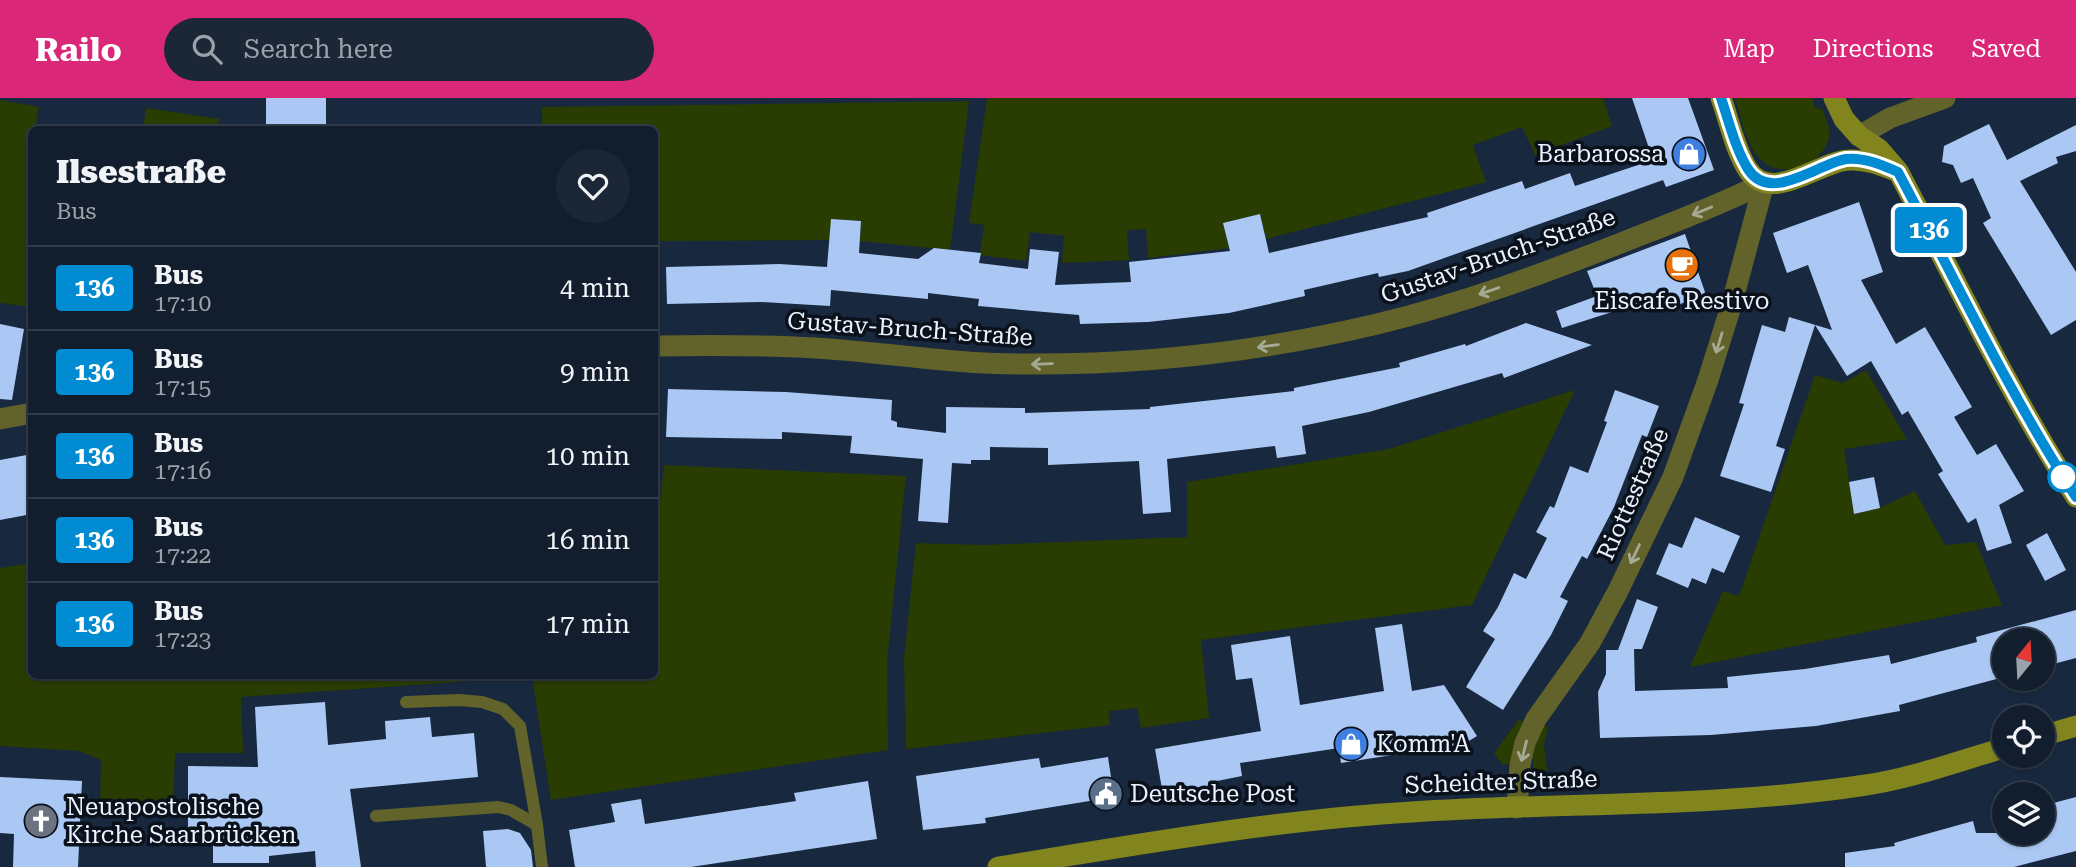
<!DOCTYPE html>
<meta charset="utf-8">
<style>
:root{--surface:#121e2e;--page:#1b2736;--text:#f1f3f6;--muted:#9ca2aa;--line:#313c4a;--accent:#db2777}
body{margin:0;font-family:"Roboto Serif",serif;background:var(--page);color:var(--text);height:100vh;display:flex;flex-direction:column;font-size:26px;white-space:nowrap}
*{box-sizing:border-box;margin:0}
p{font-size:23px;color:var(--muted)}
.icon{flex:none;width:38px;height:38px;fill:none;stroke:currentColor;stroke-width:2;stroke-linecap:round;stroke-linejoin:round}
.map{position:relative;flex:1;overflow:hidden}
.details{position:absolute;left:28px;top:28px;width:630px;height:553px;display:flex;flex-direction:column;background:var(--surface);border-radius:10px;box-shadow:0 2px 5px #0004,0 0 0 2px var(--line)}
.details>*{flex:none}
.badge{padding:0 14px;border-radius:5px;font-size:24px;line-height:46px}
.needle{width:46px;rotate:18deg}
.fabs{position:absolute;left:1992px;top:530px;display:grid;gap:14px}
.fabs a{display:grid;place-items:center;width:63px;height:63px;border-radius:50%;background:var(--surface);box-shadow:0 2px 5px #0004,0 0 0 2px var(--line);font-size:35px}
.map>.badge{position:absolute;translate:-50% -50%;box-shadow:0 0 0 4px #fff}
.round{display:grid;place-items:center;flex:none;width:74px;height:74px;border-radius:37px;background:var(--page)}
.headline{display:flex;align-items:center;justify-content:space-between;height:119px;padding:0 28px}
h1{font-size:33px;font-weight:800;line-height:52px}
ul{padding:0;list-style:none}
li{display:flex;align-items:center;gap:21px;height:84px;padding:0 28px;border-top:2px solid var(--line)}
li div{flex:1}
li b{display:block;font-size:26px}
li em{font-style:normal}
li .badge{min-width:77px;font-weight:700;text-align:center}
header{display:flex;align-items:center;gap:42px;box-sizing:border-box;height:98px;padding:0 35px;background:var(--accent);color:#fff}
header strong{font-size:33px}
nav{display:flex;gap:38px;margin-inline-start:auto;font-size:24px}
.search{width:490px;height:63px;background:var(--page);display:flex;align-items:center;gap:18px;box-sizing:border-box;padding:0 24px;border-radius:38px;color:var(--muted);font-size:26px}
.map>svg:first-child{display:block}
.green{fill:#293c01}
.building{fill:#aac8f3}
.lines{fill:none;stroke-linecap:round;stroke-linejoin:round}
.lane{stroke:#62632a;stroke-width:12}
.street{stroke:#62632a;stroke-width:21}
.secondary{stroke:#82841e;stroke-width:21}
.oneway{stroke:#a6aa94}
.line-casing{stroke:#fff;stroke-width:16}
.line{stroke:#008bd2;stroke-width:10}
.stop-dot{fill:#fff;stroke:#008bd2;stroke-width:3.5}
.labels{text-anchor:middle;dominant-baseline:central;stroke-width:7;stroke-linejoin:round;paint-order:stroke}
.poi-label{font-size:24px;fill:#e9f2fe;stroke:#0a111b;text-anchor:start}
.street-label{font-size:24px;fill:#e9f2fe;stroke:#0a111b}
</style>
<header>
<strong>Railo</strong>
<div class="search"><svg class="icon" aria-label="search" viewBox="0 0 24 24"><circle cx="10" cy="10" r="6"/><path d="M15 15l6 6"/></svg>Search here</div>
<nav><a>Map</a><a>Directions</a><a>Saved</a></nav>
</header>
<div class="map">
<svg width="2076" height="769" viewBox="0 0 2076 769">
<rect width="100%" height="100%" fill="#18283e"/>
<!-- green -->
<g class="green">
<polygon points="987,0 1603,0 1612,28 1535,57 1522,29 1473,47 1486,84 1266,141 1260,116 1224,125 1229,150 1148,160 1146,131 1127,132 1129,162 1062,165 1064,138 1030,134 1026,163 980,157 984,127 969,125"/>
<path d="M 1735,0 L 1812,0 L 1815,9 L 1823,12 C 1825,19 1831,30 1829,38 C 1824,68 1781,83 1760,61 C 1746,47 1741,18 1735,0 Z"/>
<polygon points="0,2 39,9 35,31 32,32 31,209 0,205"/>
<polygon points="969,3 950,152 860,143 861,123 832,121 830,142 655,143 654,32 542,31 542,9"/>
<polygon points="146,10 220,21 215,31 143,31"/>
<polygon points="1866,272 1907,341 1844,351 1854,416 1880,410 1915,393 1945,447 1976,444 2002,507 1690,569 1723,493 1739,498 1815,277 1843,285"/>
<polygon points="1575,292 1472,507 1201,542 1209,620 1141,630 1137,610 1109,613 1110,627 906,651 904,560 916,445 985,447 1187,439 1187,384 1389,351"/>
<polygon points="664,367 906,378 887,563 888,652 551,702 532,579 241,599 243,655 175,655 173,708 100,707 101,662 79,653 0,648 0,470 31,465 32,578 654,578 654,411 659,411"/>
<polygon points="1519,621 1524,625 1510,665 1503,667 1494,655"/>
<polygon points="1541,626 1548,629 1544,646 1547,673 1533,674 1534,644"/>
</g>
<!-- building -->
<g class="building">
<rect x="266" y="0" width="60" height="30"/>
<polygon points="1632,0 1688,0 1714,72 1666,89 1663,82 1408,173 1379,179 1378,175 1304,192 1305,198 1229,215 1148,224 1080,226 1079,217 978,208 979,201 928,195 928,201 831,192 830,208 760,204 667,206 666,169 779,166 827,169 831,121 861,123 859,155 918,161 934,150 981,155 979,165 1028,171 1030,151 1059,154 1055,187 1131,184 1129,164 1230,153 1223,125 1260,116 1269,155 1428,119 1427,115 1522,83 1525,91 1570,75 1575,88 1653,62"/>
<polygon points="1989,26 2007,62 2076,27 2076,53 2056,59 2058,65 2020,83 2076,174 2076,222 2051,237 1983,125 1991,120 1973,80 1961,85 1953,67 1942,64 1944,48"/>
<polygon points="1859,104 1883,174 1861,182 1896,246 1925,229 1972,309 1954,319 1977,357 1996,346 2024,393 1999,407 2012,445 1987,453 1976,420 1968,425 1938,376 1943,373 1908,313 1902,317 1871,263 1847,278 1815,227 1776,348 1785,351 1771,394 1720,378 1744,306 1739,305 1762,227 1785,234 1789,219 1832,232 1808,167 1787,175 1773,135"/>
<polygon points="1685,136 1706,197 1660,213 1665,197 1562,230 1556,213 1597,198 1587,173"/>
<polygon points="1526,225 1592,247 1504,280 1502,275 1369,314 1302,328 1306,356 1277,360 1275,348 1167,361 1171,414 1143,416 1139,363 1048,367 1048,350 990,349 990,362 971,362 971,366 952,365 948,425 918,423 923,361 850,355 852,338 782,334 782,341 666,339 668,291 786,294 892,302 891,322 897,324 897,329 946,335 946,309 1025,310 1025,315 1150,311 1150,309 1294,293 1294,290 1400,269 1399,265 1465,246 1466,248"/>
<polygon points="0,226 24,231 12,302 0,301"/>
<polygon points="1615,292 1659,308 1647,339 1642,337 1614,409 1587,461 1582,458 1560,499 1568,503 1551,537 1503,612 1466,589 1495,541 1483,533 1498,509 1514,475 1526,481 1547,440 1536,434 1550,408 1554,410 1570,368 1588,375 1607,324 1604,323"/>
<polygon points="32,356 32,416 0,422 0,362"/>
<polygon points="1874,379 1880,410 1854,416 1849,384"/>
<polygon points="1695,419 1740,438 1724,475 1712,470 1706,486 1692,480 1688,490 1656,476 1669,445 1682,450"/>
<polygon points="2047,435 2066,472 2045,483 2026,447"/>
<polygon points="1637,501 1658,509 1642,551 1634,551 1635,593 1728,590 1727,579 1805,571 1889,557 1891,566 1977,544 1976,539 2076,512 2076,560 2042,569 2042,542 2004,542 2004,579 1899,607 1900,613 1816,628 1711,637 1600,640 1598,594 1606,576 1606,552 1618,552"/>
<polygon points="1402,526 1412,593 1444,587 1477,638 1464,646 1341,665 1339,650 1240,665 1242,678 1217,683 1217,686 1186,692 1186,687 1162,691 1155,651 1261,633 1252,580 1236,582 1231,547 1290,538 1300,607 1384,593 1375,530"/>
<polygon points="325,604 328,647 386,641 385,623 430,619 432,639 474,635 478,679 350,691 361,769 316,769 315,753 269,758 269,765 213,765 213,731 188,731 188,668 258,669 255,609"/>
<polygon points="1108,659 1114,699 985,720 986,725 923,732 916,678 1039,660 1041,670"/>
<polygon points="0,679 82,683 78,769 13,769 14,736 0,735"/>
<polygon points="868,683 877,741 691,769 575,769 569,732 615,724 611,706 641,701 645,726 796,703 794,695"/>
<polygon points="2076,699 2076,753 2014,769 1845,769 1845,755 1895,748 1894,745 1973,723 1976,735 2042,735 2042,708"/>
<polygon points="508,731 520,735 531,752 533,769 486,769 483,733"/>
</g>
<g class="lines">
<!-- lane -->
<g class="lane">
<polyline points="406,604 459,602 482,604 503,611 520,628 537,727 542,769"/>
<polyline points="376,718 498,709 511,712 537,727"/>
</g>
<!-- street -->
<g class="street">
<polyline points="1859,38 1890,20 1945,0"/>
<path d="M 654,248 C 708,247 761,247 815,250 C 883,254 951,266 1020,266 C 1140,267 1260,254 1377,226 C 1461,206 1542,176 1621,145 C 1669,126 1718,108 1764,85"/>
<polyline points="0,321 32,315"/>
<polyline points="1517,710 1520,667 1525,645 1536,621 1590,545 1618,493 1673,379 1708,282 1732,205 1764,85"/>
</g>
<!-- secondary -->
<g class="secondary">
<path d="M 1721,0 C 1729,22 1735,52 1748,72 C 1772,107 1819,63 1849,62 C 1866,61 1881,67 1896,73"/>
<path d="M 1834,0 L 1844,21 L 1859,38 L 1879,51 L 1898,73 C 1956,183 2009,295 2076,399"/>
<polyline points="2042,638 2076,628"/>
<path d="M 998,769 C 1136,747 1273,722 1412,714 C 1563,704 1716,710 1866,687 C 1913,680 1958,663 2004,650"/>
</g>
</g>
<!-- one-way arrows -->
<defs><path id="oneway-shaft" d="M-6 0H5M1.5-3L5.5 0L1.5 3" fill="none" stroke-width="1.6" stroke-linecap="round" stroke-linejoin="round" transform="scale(1.75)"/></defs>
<g class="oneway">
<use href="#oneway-shaft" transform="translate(1702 113) rotate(158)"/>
<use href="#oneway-shaft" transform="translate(1489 193) rotate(161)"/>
<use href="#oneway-shaft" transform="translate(1719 245) rotate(107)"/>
<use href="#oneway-shaft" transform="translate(1268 248) rotate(172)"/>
<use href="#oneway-shaft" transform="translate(1042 266) rotate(178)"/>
<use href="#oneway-shaft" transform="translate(1635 456) rotate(115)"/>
<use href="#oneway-shaft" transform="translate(1524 653) rotate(104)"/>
</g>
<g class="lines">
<!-- line casing -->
<g class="line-casing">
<path id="line" d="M 1721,0 C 1729,23 1735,50 1748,71 C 1770,106 1817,66 1846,61 C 1864,59 1882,67 1898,74 C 1956,183 2009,295 2076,399"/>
</g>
<!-- line -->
<use href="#line" class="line"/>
</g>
<!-- icons -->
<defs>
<g id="shop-disc" transform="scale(1.75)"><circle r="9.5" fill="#3f7fe0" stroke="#0a111b"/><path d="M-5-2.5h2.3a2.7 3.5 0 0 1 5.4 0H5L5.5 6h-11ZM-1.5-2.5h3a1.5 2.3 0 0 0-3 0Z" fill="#fff"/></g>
<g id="cafe-disc" transform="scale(1.75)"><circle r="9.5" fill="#e8710a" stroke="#0a111b"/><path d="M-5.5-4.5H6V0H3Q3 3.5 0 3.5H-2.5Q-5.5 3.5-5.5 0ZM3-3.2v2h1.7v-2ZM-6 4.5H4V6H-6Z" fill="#fff"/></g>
<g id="civic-disc" transform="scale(1.75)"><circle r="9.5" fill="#5c6f8a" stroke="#0a111b"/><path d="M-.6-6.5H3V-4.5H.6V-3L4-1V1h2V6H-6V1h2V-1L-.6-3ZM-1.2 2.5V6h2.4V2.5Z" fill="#fff"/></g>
<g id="church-disc" transform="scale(1.75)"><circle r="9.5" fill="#6b7280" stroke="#0a111b"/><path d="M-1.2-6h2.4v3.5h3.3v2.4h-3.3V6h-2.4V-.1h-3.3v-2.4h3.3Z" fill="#fff"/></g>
</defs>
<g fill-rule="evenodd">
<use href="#shop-disc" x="1689" y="56"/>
<use href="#cafe-disc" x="1682" y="167"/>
<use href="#shop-disc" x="1351" y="646"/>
<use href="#civic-disc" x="1106" y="696"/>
<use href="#church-disc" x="41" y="723"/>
</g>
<!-- markers -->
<circle class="stop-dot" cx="2063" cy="379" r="14"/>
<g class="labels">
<!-- poi labels -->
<g class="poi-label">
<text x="1664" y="56" text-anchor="end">Barbarossa</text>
<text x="1682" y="203" text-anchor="middle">Eiscafe Restivo</text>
<text x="1376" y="646">Komm'A</text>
<text x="1130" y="696">Deutsche Post</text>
<text x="66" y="709">Neuapostolische<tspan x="66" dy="28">Kirche Saarbrücken</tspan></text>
</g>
<!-- street labels -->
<g class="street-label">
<text transform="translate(1498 158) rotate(-19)">Gustav-Bruch-Straße</text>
<text transform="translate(910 231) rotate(4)">Gustav-Bruch-Straße</text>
<text transform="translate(1633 396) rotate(-66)">Riottestraße</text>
<text transform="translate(1501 684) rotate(-2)">Scheidter Straße</text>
</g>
</g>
</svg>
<div class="fabs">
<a><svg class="needle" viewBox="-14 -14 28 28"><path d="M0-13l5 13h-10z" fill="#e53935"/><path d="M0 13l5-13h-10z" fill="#9ca2aa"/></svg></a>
<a><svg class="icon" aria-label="locate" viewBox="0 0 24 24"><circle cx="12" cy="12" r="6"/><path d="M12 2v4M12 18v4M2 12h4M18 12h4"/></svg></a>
<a><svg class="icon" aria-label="layers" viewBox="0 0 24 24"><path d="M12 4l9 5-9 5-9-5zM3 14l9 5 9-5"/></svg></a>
</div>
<b class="badge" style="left:1929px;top:132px;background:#008bd2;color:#fff">136</b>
<section class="details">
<div class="headline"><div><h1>Ilsestraße</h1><p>Bus</p></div><a class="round"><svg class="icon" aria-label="heart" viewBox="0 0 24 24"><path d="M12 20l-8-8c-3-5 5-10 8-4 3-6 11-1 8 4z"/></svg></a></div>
<ul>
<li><span class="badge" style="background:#008bd2;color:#fff">136</span><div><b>Bus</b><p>17:10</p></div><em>4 min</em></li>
<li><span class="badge" style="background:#008bd2;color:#fff">136</span><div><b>Bus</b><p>17:15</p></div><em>9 min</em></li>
<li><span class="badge" style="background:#008bd2;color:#fff">136</span><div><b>Bus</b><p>17:16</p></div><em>10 min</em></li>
<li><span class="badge" style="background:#008bd2;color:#fff">136</span><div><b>Bus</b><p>17:22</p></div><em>16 min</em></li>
<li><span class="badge" style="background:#008bd2;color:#fff">136</span><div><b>Bus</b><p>17:23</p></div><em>17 min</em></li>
</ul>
</section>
</div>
